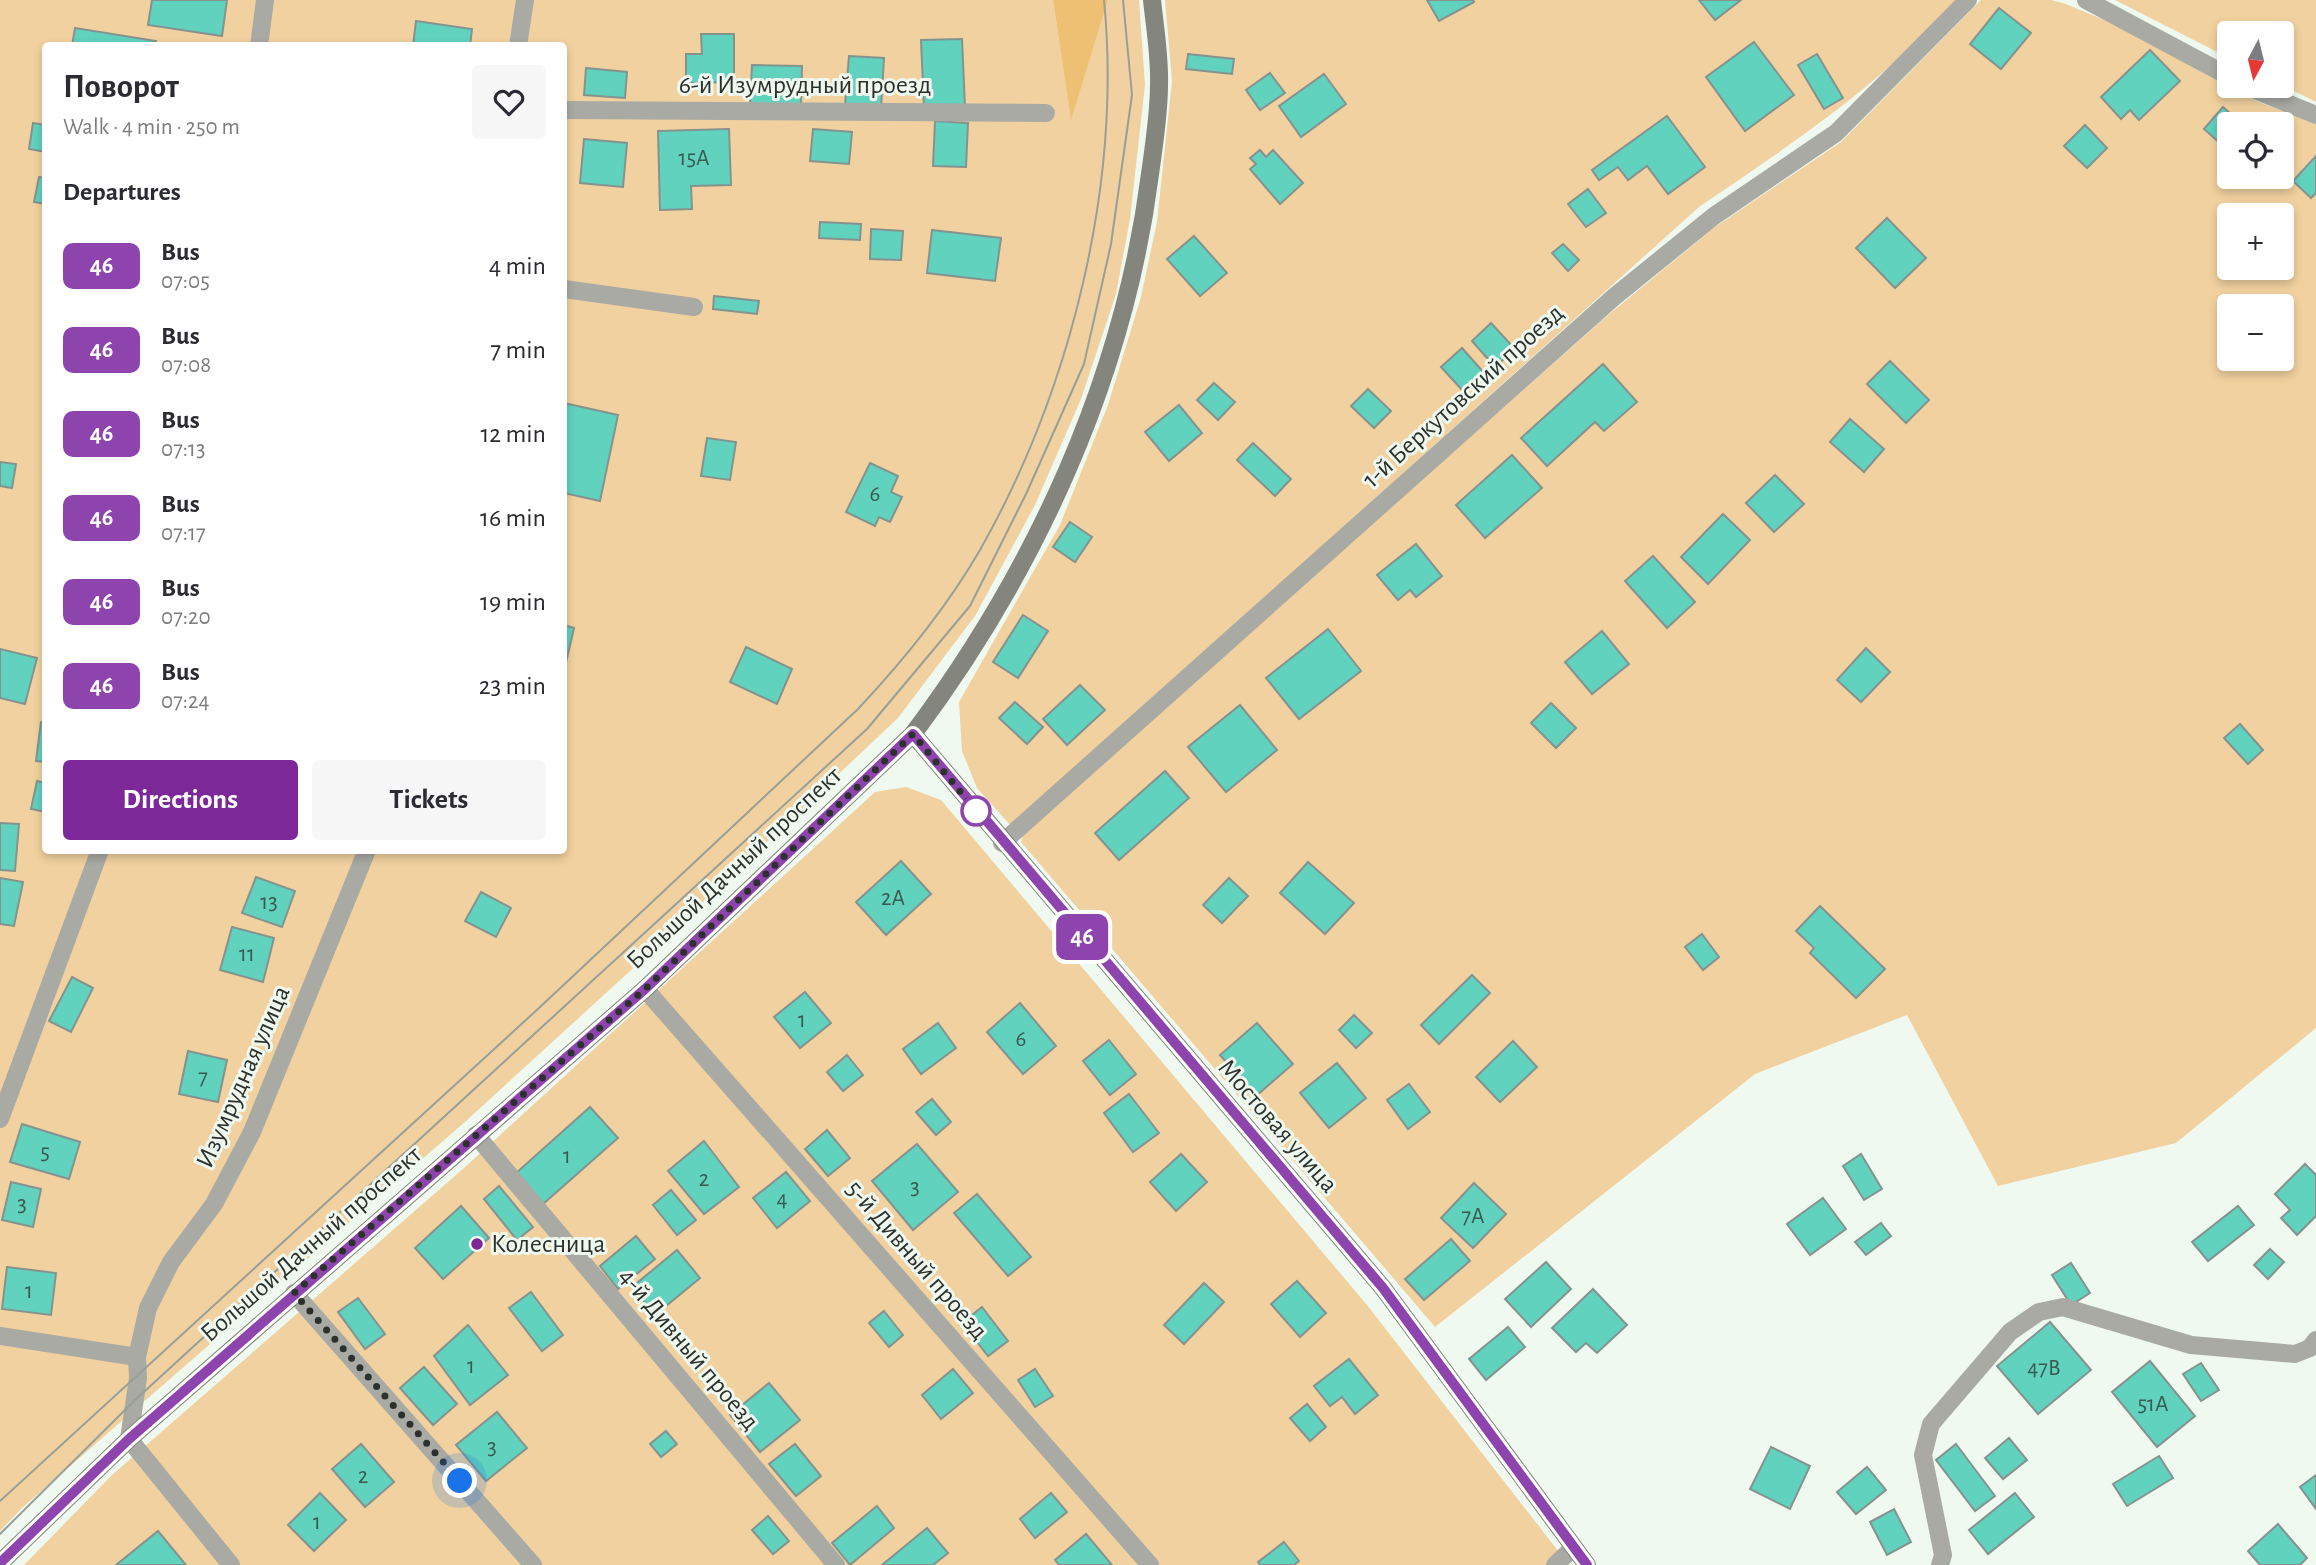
<!DOCTYPE html>
<meta charset="utf-8">
<style>
:root{--surface:#fff;--page:#f7f7f7;--text:#2b2b33;--muted:#7c7c81;--accent:#7c2898}
body{margin:0;font-family:"Alegreya Sans",sans-serif;background:var(--page);color:var(--text);height:100vh;display:flex;flex-direction:column;font-size:26px;white-space:nowrap}
*{box-sizing:border-box;margin:0}
p{font-size:23px;color:var(--muted)}
.icon{flex:none;width:38px;height:38px;fill:none;stroke:currentColor;stroke-width:2;stroke-linecap:round;stroke-linejoin:round}
.map{position:relative;flex:1;overflow:hidden}
.drawer{position:absolute;left:42px;top:42px;width:525px;height:812px;display:flex;flex-direction:column;background:var(--surface);border-radius:7px;box-shadow:0 4px 10px #0003}
.drawer>*{flex:none}
.badge{padding:0 14px;border-radius:10px;font-size:24px;line-height:46px}
.needle{width:46px;rotate:187deg}
.tools{position:absolute;left:2217px;top:21px;display:grid;gap:14px}
.tools a{display:grid;place-items:center;width:77px;height:77px;border-radius:7px;background:var(--surface);box-shadow:0 4px 10px #0003;font-size:35px}
.you{position:absolute;width:35px;height:35px;margin:-18px;border:5px solid #fff;border-radius:50%;background:#1a73e8;box-shadow:0 0 0 10px #1a73e833}
.map>.badge{position:absolute;translate:-50% -50%;box-shadow:0 0 0 4px #fff}
h2{padding:0 21px;font-size:26px;line-height:63px}
.round{display:grid;place-items:center;flex:none;width:74px;height:74px;border-radius:7px;background:var(--page)}
.overview{display:flex;align-items:center;justify-content:space-between;height:119px;padding:0 21px}
h1{font-size:33px;font-weight:700;line-height:52px}
.cta{display:flex;gap:14px;margin-top:auto;padding:14px 21px}
.cta a{flex:1;height:80px;border-radius:7px;background:var(--accent);color:#fff;font-size:28px;font-weight:700;line-height:80px;text-align:center}
.cta a+a{background:var(--page);color:var(--text)}
ul{padding:0;list-style:none}
li{display:flex;align-items:center;gap:21px;height:84px;padding:0 21px}
li div{flex:1}
li b{display:block;font-size:26px}
li em{font-style:normal}
li .badge{min-width:77px;font-weight:700;text-align:center}
.map>svg:first-child{display:block}
.green{fill:#f1d19f;fill-rule:evenodd}
.forest{fill:#eec074}
.building{fill:#60d2be;stroke:#85938f;stroke-width:2}
.lines{fill:none;stroke-linecap:round;stroke-linejoin:round}
.lane{stroke:#a9aaa4;stroke-width:18}
.street{stroke:#a9aaa4;stroke-width:18}
.secondary{stroke:#84857d;stroke-width:18}
.tram{stroke:#989f98;stroke-width:2}
.line-casing{stroke:#fff;stroke-width:16}
.line{stroke:#8e44ad;stroke-width:10}
.walk{stroke:#2d312d;stroke-width:7;stroke-dasharray:0 12.6}
.stop-dot{fill:#fff;stroke:#8e44ad;stroke-width:3.5}
.poi-dot{fill:#7c2898;stroke:#eff9f0;stroke-width:2.5}
.labels{text-anchor:middle;dominant-baseline:central;stroke-width:6;stroke-linejoin:round;paint-order:stroke}
.number-label{font-size:23px;fill:#3a5951}
.street-label{font-size:26px;fill:#2d312d;stroke:#eff9f0}
.poi-label{font-size:26px;fill:#2d312d;stroke:#eff9f0;text-anchor:start}
</style>
<div class="map">
<svg width="2316" height="1565" viewBox="0 0 2316 1565">
<rect width="100%" height="100%" fill="#eff9f0"/>
<!-- green -->
<g class="green">
<path d="M 0,0 L 1053,0 L 1071,118 L 1108,0 L 1139,0 L 1145,85 L 1130,219 L 1116,294 L 1081,399 L 1035,505 L 975,616 L 898,718 L 630,971 L 466,1121 L 22,1508 L 0,1531 ZM 46,46 L 564,46 L 564,850 L 46,850 Z"/>
<path d="M 1165,0 L 1956,0 C 1883,84 1790,145 1699,207 L 1011,826 L 977,788 L 962,751 L 959,702 L 1060,525 L 1108,405 L 1141,297 L 1157,222 L 1172,81 Z"/>
<path d="M 1981,0 L 2051,0 L 2063,3 L 2112,23 L 2256,101 L 2316,124 L 2316,1028 L 2176,1143 L 1998,1186 L 1907,1015 L 1755,1074 L 1435,1327 L 1021,842 L 1024,831 L 1607,316 L 1715,227 L 1841,142 ZM 2230,124 L 2282,124 L 2282,177 L 2230,177 ZM 2230,215 L 2282,215 L 2282,268 L 2230,268 ZM 2230,306 L 2282,306 L 2282,359 L 2230,359 Z"/>
<polygon points="2115,0 2316,0 2316,102 2282,85 2282,33 2230,33 2229,58"/>
<polygon points="906,787 941,800 1367,1305 1569,1565 24,1565 112,1475 464,1168 875,792"/>
</g>
<!-- forest -->
<polygon class="forest" points="1053,0 1108,0 1071,120"/>
<!-- building -->
<g class="building">
<polygon points="152,0 227,0 222,36 148,25"/>
<polygon points="1427,0 1473,0 1474,2 1439,21"/>
<polygon points="1699,0 1741,0 1715,20"/>
<polygon points="1999,8 2031,33 2001,69 1970,44"/>
<polygon points="416,21 472,29 470,46 413,46"/>
<polygon points="75,28 156,41 155,46 72,46"/>
<polygon points="701,34 734,34 734,82 686,83 686,54 702,54"/>
<polygon points="962,39 965,107 924,109 921,40"/>
<polygon points="1754,42 1794,95 1745,131 1706,77"/>
<polygon points="2150,50 2180,81 2139,120 2130,110 2121,119 2101,97"/>
<polygon points="1188,54 1234,59 1232,74 1186,69"/>
<polygon points="1817,54 1843,98 1824,109 1798,65"/>
<polygon points="849,56 884,58 881,108 845,105"/>
<polygon points="752,65 802,66 801,108 750,106"/>
<polygon points="586,68 627,72 625,98 584,95"/>
<polygon points="1270,73 1285,93 1260,110 1246,90"/>
<polygon points="1324,74 1346,104 1301,137 1279,106"/>
<polygon points="2223,107 2242,124 2230,124 2230,152 2204,129"/>
<polygon points="1667,116 1705,167 1668,194 1647,166 1628,180 1618,167 1599,180 1592,170"/>
<polygon points="935,121 968,123 966,167 933,166"/>
<polygon points="33,123 46,125 46,152 29,149"/>
<polygon points="2085,125 2107,148 2087,168 2064,146"/>
<polygon points="729,129 731,185 691,186 692,209 660,210 658,131"/>
<polygon points="813,129 852,132 849,164 810,161"/>
<polygon points="584,139 627,143 623,187 580,183"/>
<polygon points="1260,150 1266,157 1273,150 1303,183 1280,204 1250,169 1256,164 1250,158"/>
<polygon points="2316,156 2316,193 2311,198 2293,181"/>
<polygon points="39,177 46,178 46,204 34,202"/>
<polygon points="1588,189 1606,213 1586,227 1568,204"/>
<polygon points="1887,218 1926,258 1895,288 1856,248"/>
<polygon points="820,222 861,224 860,240 819,238"/>
<polygon points="871,229 903,231 901,260 870,259"/>
<polygon points="932,230 1001,238 995,281 927,273"/>
<polygon points="1194,236 1227,273 1200,296 1167,259"/>
<polygon points="1563,244 1579,260 1568,271 1552,253"/>
<polygon points="714,296 759,301 757,314 713,309"/>
<polygon points="1491,323 1515,349 1495,367 1472,341"/>
<polygon points="1462,348 1485,374 1464,392 1441,367"/>
<polygon points="1890,361 1929,400 1906,423 1867,384"/>
<polygon points="1603,364 1637,402 1604,431 1595,422 1547,466 1521,438"/>
<polygon points="1214,383 1235,402 1218,420 1197,400"/>
<polygon points="1368,389 1391,411 1374,428 1351,406"/>
<polygon points="564,403 618,415 600,501 564,493"/>
<polygon points="1179,405 1202,433 1169,461 1145,432"/>
<polygon points="1850,419 1884,449 1864,472 1830,442"/>
<polygon points="707,438 736,442 730,480 701,476"/>
<polygon points="1253,443 1291,479 1275,496 1237,460"/>
<polygon points="1512,455 1542,488 1485,538 1456,505"/>
<polygon points="0,462 16,464 12,488 0,486"/>
<polygon points="870,463 898,476 891,492 902,497 890,522 879,517 875,526 846,512"/>
<polygon points="1775,475 1804,504 1774,532 1746,503"/>
<polygon points="1723,514 1750,540 1708,584 1681,557"/>
<polygon points="1070,522 1092,537 1075,562 1053,547"/>
<polygon points="1416,544 1442,576 1416,597 1410,590 1398,600 1377,575"/>
<polygon points="1653,556 1695,602 1667,628 1625,581"/>
<polygon points="1023,615 1048,631 1018,678 993,662"/>
<polygon points="564,625 574,628 564,671"/>
<polygon points="1328,629 1361,671 1299,719 1266,678"/>
<polygon points="1602,631 1629,664 1592,694 1565,662"/>
<polygon points="746,647 792,669 777,704 730,682"/>
<polygon points="1866,648 1890,672 1861,702 1837,680"/>
<polygon points="0,649 37,658 25,704 0,698"/>
<polygon points="1080,685 1105,710 1067,745 1043,719"/>
<polygon points="1015,702 1043,727 1027,744 999,718"/>
<polygon points="1551,703 1576,728 1556,748 1531,723"/>
<polygon points="1240,705 1277,750 1226,792 1188,747"/>
<polygon points="41,722 46,722 46,762 36,761"/>
<polygon points="2240,724 2263,750 2248,764 2224,738"/>
<polygon points="1165,771 1189,798 1119,860 1095,833"/>
<polygon points="37,781 46,783 46,812 31,809"/>
<polygon points="0,823 19,824 15,871 0,870"/>
<polygon points="901,861 931,894 886,935 856,902"/>
<polygon points="1308,862 1354,903 1325,934 1280,893"/>
<polygon points="256,877 295,891 282,927 242,913"/>
<polygon points="0,878 23,882 14,926 0,924"/>
<polygon points="1229,878 1248,896 1222,923 1203,905"/>
<polygon points="481,892 511,908 496,937 465,921"/>
<polygon points="1820,906 1885,969 1856,998 1810,953 1814,948 1796,931"/>
<polygon points="232,927 274,938 263,982 220,970"/>
<polygon points="1702,934 1719,957 1703,970 1685,947"/>
<polygon points="1472,975 1490,993 1439,1044 1421,1025"/>
<polygon points="72,977 93,988 71,1032 49,1021"/>
<polygon points="805,992 831,1023 800,1048 774,1017"/>
<polygon points="1020,1003 1056,1046 1023,1074 987,1032"/>
<polygon points="1354,1015 1372,1033 1356,1048 1339,1030"/>
<polygon points="938,1023 956,1048 921,1074 903,1049"/>
<polygon points="1257,1023 1293,1064 1256,1096 1220,1055"/>
<polygon points="1109,1040 1136,1074 1110,1095 1083,1061"/>
<polygon points="1513,1041 1537,1067 1500,1102 1476,1077"/>
<polygon points="188,1051 227,1060 218,1102 179,1094"/>
<polygon points="847,1055 863,1075 843,1091 827,1072"/>
<polygon points="1337,1063 1366,1098 1329,1128 1300,1093"/>
<polygon points="1409,1084 1430,1112 1408,1129 1387,1100"/>
<polygon points="1129,1094 1159,1133 1133,1152 1104,1113"/>
<polygon points="932,1099 951,1122 936,1135 916,1112"/>
<polygon points="590,1107 618,1138 543,1204 516,1173"/>
<polygon points="22,1124 80,1142 69,1179 10,1162"/>
<polygon points="827,1130 850,1158 828,1176 805,1149"/>
<polygon points="704,1141 739,1187 704,1214 668,1171"/>
<polygon points="917,1144 958,1192 913,1230 872,1181"/>
<polygon points="1181,1154 1207,1182 1176,1211 1150,1182"/>
<polygon points="1861,1154 1882,1189 1864,1200 1843,1166"/>
<polygon points="2305,1164 2316,1175 2316,1216 2297,1235 2281,1218 2290,1210 2275,1194"/>
<polygon points="786,1172 810,1201 777,1228 753,1198"/>
<polygon points="11,1182 41,1189 33,1227 2,1220"/>
<polygon points="1474,1183 1506,1214 1473,1248 1441,1218"/>
<polygon points="499,1186 533,1227 517,1240 484,1199"/>
<polygon points="671,1190 696,1220 677,1235 653,1205"/>
<polygon points="977,1194 1031,1257 1008,1276 954,1213"/>
<polygon points="1823,1198 1846,1229 1810,1255 1787,1224"/>
<polygon points="461,1206 489,1238 443,1279 415,1248"/>
<polygon points="2238,1206 2254,1225 2208,1261 2192,1242"/>
<polygon points="1881,1223 1891,1236 1866,1255 1855,1242"/>
<polygon points="636,1236 655,1259 618,1289 600,1266"/>
<polygon points="1451,1239 1470,1261 1424,1300 1405,1279"/>
<polygon points="2270,1249 2284,1262 2268,1279 2254,1265"/>
<polygon points="677,1250 700,1278 655,1315 632,1287"/>
<polygon points="1546,1262 1571,1289 1531,1327 1505,1299"/>
<polygon points="2071,1263 2090,1293 2071,1305 2052,1275"/>
<polygon points="7,1267 56,1273 51,1315 2,1309"/>
<polygon points="1297,1281 1326,1313 1300,1337 1271,1304"/>
<polygon points="1204,1283 1224,1302 1184,1344 1164,1325"/>
<polygon points="1593,1289 1627,1325 1597,1353 1586,1343 1576,1352 1552,1328"/>
<polygon points="531,1292 563,1335 542,1351 509,1308"/>
<polygon points="358,1298 385,1334 365,1349 338,1312"/>
<polygon points="982,1307 1008,1341 988,1356 962,1323"/>
<polygon points="884,1311 903,1335 889,1347 869,1323"/>
<polygon points="2050,1322 2091,1370 2038,1414 1997,1366"/>
<polygon points="468,1325 508,1375 470,1405 434,1356"/>
<polygon points="1508,1327 1525,1347 1486,1380 1469,1359"/>
<polygon points="1349,1359 1378,1395 1355,1414 1342,1397 1330,1406 1314,1386"/>
<polygon points="2150,1361 2195,1416 2157,1447 2112,1392"/>
<polygon points="2201,1363 2219,1390 2201,1401 2183,1374"/>
<polygon points="424,1367 457,1404 433,1425 400,1388"/>
<polygon points="953,1369 973,1393 941,1419 922,1395"/>
<polygon points="1035,1369 1053,1396 1035,1407 1018,1380"/>
<polygon points="769,1383 800,1420 760,1452 730,1415"/>
<polygon points="1307,1404 1326,1427 1310,1441 1290,1418"/>
<polygon points="497,1412 527,1448 486,1481 456,1445"/>
<polygon points="666,1431 677,1444 661,1457 650,1444"/>
<polygon points="2009,1438 2027,1460 2003,1479 1985,1458"/>
<polygon points="361,1444 394,1482 365,1507 332,1469"/>
<polygon points="795,1444 821,1476 796,1496 769,1464"/>
<polygon points="1956,1444 1995,1496 1975,1511 1936,1460"/>
<polygon points="1771,1447 1810,1466 1790,1509 1750,1489"/>
<polygon points="2159,1456 2173,1478 2127,1506 2113,1484"/>
<polygon points="1867,1467 1886,1490 1856,1514 1837,1492"/>
<polygon points="2316,1475 2316,1509 2300,1487"/>
<polygon points="320,1493 346,1520 314,1551 288,1525"/>
<polygon points="1051,1493 1067,1512 1035,1538 1020,1519"/>
<polygon points="2015,1493 2034,1517 1988,1554 1969,1530"/>
<polygon points="877,1506 894,1528 850,1565 832,1543"/>
<polygon points="1894,1509 1911,1542 1887,1555 1870,1522"/>
<polygon points="768,1516 789,1541 773,1554 752,1530"/>
<polygon points="2278,1524 2307,1558 2300,1565 2260,1565 2248,1551"/>
<polygon points="927,1528 948,1553 933,1565 882,1565"/>
<polygon points="158,1531 186,1565 116,1565"/>
<polygon points="1086,1534 1112,1565 1059,1565 1055,1560"/>
<polygon points="1284,1542 1299,1561 1294,1565 1260,1565 1258,1562"/>
</g>
<g class="lines">
<!-- lane -->
<g class="lane">
<polyline points="259,46 265,0"/>
<polyline points="564,110 1046,113"/>
<polyline points="564,289 694,307"/>
<polyline points="645,989 1150,1565"/>
<polyline points="0,1119 100,850"/>
<polyline points="476,1135 836,1565"/>
<polyline points="294,1293 533,1565"/>
<polyline points="0,1336 137,1357"/>
<polyline points="129,1439 231,1565"/>
<polyline points="1555,1565 1573,1548"/>
<polyline points="1940,1565 1943,1555 1923,1455 1931,1424 2010,1332 2039,1312 2063,1307 2191,1345 2295,1354 2310,1348 2316,1340"/>
</g>
<!-- street -->
<g class="street">
<polyline points="2086,0 2230,77"/>
<polyline points="518,46 525,0"/>
<polyline points="2245,86 2316,115"/>
<polyline points="1002,843 1614,297 1714,216 1836,133 1968,0"/>
<polyline points="129,1439 138,1378 137,1357 148,1308 171,1262 214,1204 252,1132 367,850"/>
</g>
<!-- secondary -->
<g class="secondary">
<polyline points="913,734 1383,1288 1587,1565"/>
<path d="M 0,1563 L 129,1439 L 645,989 L 913,734 C 1035,571 1124,379 1150,174 C 1154,145 1159,114 1159,85 C 1160,57 1155,28 1152,0"/>
</g>
<!-- tram -->
<g class="tram">
<path d="M 0,1501 L 539,1008 L 858,709 C 903,661 947,607 980,550 C 1071,389 1122,184 1104,0"/>
<polyline points="0,1534 134,1401 867,729 970,606 1027,492 1084,364 1111,244 1132,95 1123,0"/>
</g>
</g>
<g class="lines">
<!-- line casing -->
<g class="line-casing">
<polyline id="line" points="0,1563 129,1439 645,989 913,734 1383,1288 1587,1565"/>
</g>
<!-- line -->
<use href="#line" class="line"/>
<!-- walk -->
<polyline class="walk" points="460,1481 294,1293 645,989 913,734 976,811"/>
</g>
<!-- markers -->
<circle class="stop-dot" cx="976" cy="811" r="14"/>
<circle class="poi-dot" cx="477" cy="1244" r="7"/>
<g class="labels">
<!-- number labels -->
<g class="number-label">
<text x="694" y="158">15А</text>
<text x="875" y="494">6</text>
<text x="893" y="898">2А</text>
<text x="269" y="902">13</text>
<text x="247" y="954">11</text>
<text x="802" y="1020">1</text>
<text x="1021" y="1039">6</text>
<text x="203" y="1077">7</text>
<text x="45" y="1152">5</text>
<text x="567" y="1156">1</text>
<text x="704" y="1179">2</text>
<text x="915" y="1187">3</text>
<text x="782" y="1199">4</text>
<text x="22" y="1204">3</text>
<text x="1473" y="1216">7А</text>
<text x="29" y="1291">1</text>
<text x="471" y="1366">1</text>
<text x="2044" y="1368">47В</text>
<text x="2153" y="1404">51А</text>
<text x="492" y="1447">3</text>
<text x="363" y="1476">2</text>
<text x="317" y="1522">1</text>
</g>
<!-- street labels -->
<g class="street-label">
<text x="805" y="85">6-й Изумрудный проезд</text>
<text transform="translate(1463 396) rotate(-42)">1-й Беркутовский проезд</text>
<text transform="translate(734 868) rotate(-43)">Большой Дачный проспект</text>
<text transform="translate(243 1077) rotate(-66)">Изумрудная улица</text>
<text transform="translate(1278 1126) rotate(49)">Мостовая улица</text>
<text transform="translate(311 1244) rotate(-41)">Большой Дачный проспект</text>
<text transform="translate(917 1260) rotate(49)">5-й Дивный проезд</text>
<text transform="translate(689 1349) rotate(50)">4-й Дивный проезд</text>
</g>
<!-- poi labels -->
<g class="poi-label">
<text x="491" y="1244">Колесница</text>
</g>
</g>
</svg>
<div class="tools">
<a><svg class="needle" viewBox="-14 -14 28 28"><path d="M0-13l5 13h-10z" fill="#e53935"/><path d="M0 13l5-13h-10z" fill="#7c7c81"/></svg></a>
<a><svg class="icon" aria-label="locate" viewBox="0 0 24 24"><circle cx="12" cy="12" r="6"/><path d="M12 2v4M12 18v4M2 12h4M18 12h4"/></svg></a>
<a>+</a>
<a>−</a>
</div>
<div class="you" style="left:460px;top:1481px"></div>
<b class="badge" style="left:1082px;top:937px;background:#8e44ad;color:#fff">46</b>
<section class="drawer">
<div class="overview"><div><h1>Поворот</h1><p>Walk · 4 min · 250 m</p></div><a class="round"><svg class="icon" aria-label="heart" viewBox="0 0 24 24"><path d="M12 20l-8-8c-3-5 5-10 8-4 3-6 11-1 8 4z"/></svg></a></div>
<h2>Departures</h2>
<ul>
<li><span class="badge" style="background:#8e44ad;color:#fff">46</span><div><b>Bus</b><p>07:05</p></div><em>4 min</em></li>
<li><span class="badge" style="background:#8e44ad;color:#fff">46</span><div><b>Bus</b><p>07:08</p></div><em>7 min</em></li>
<li><span class="badge" style="background:#8e44ad;color:#fff">46</span><div><b>Bus</b><p>07:13</p></div><em>12 min</em></li>
<li><span class="badge" style="background:#8e44ad;color:#fff">46</span><div><b>Bus</b><p>07:17</p></div><em>16 min</em></li>
<li><span class="badge" style="background:#8e44ad;color:#fff">46</span><div><b>Bus</b><p>07:20</p></div><em>19 min</em></li>
<li><span class="badge" style="background:#8e44ad;color:#fff">46</span><div><b>Bus</b><p>07:24</p></div><em>23 min</em></li>
</ul>
<div class="cta"><a>Directions</a><a>Tickets</a></div>
</section>
</div>
